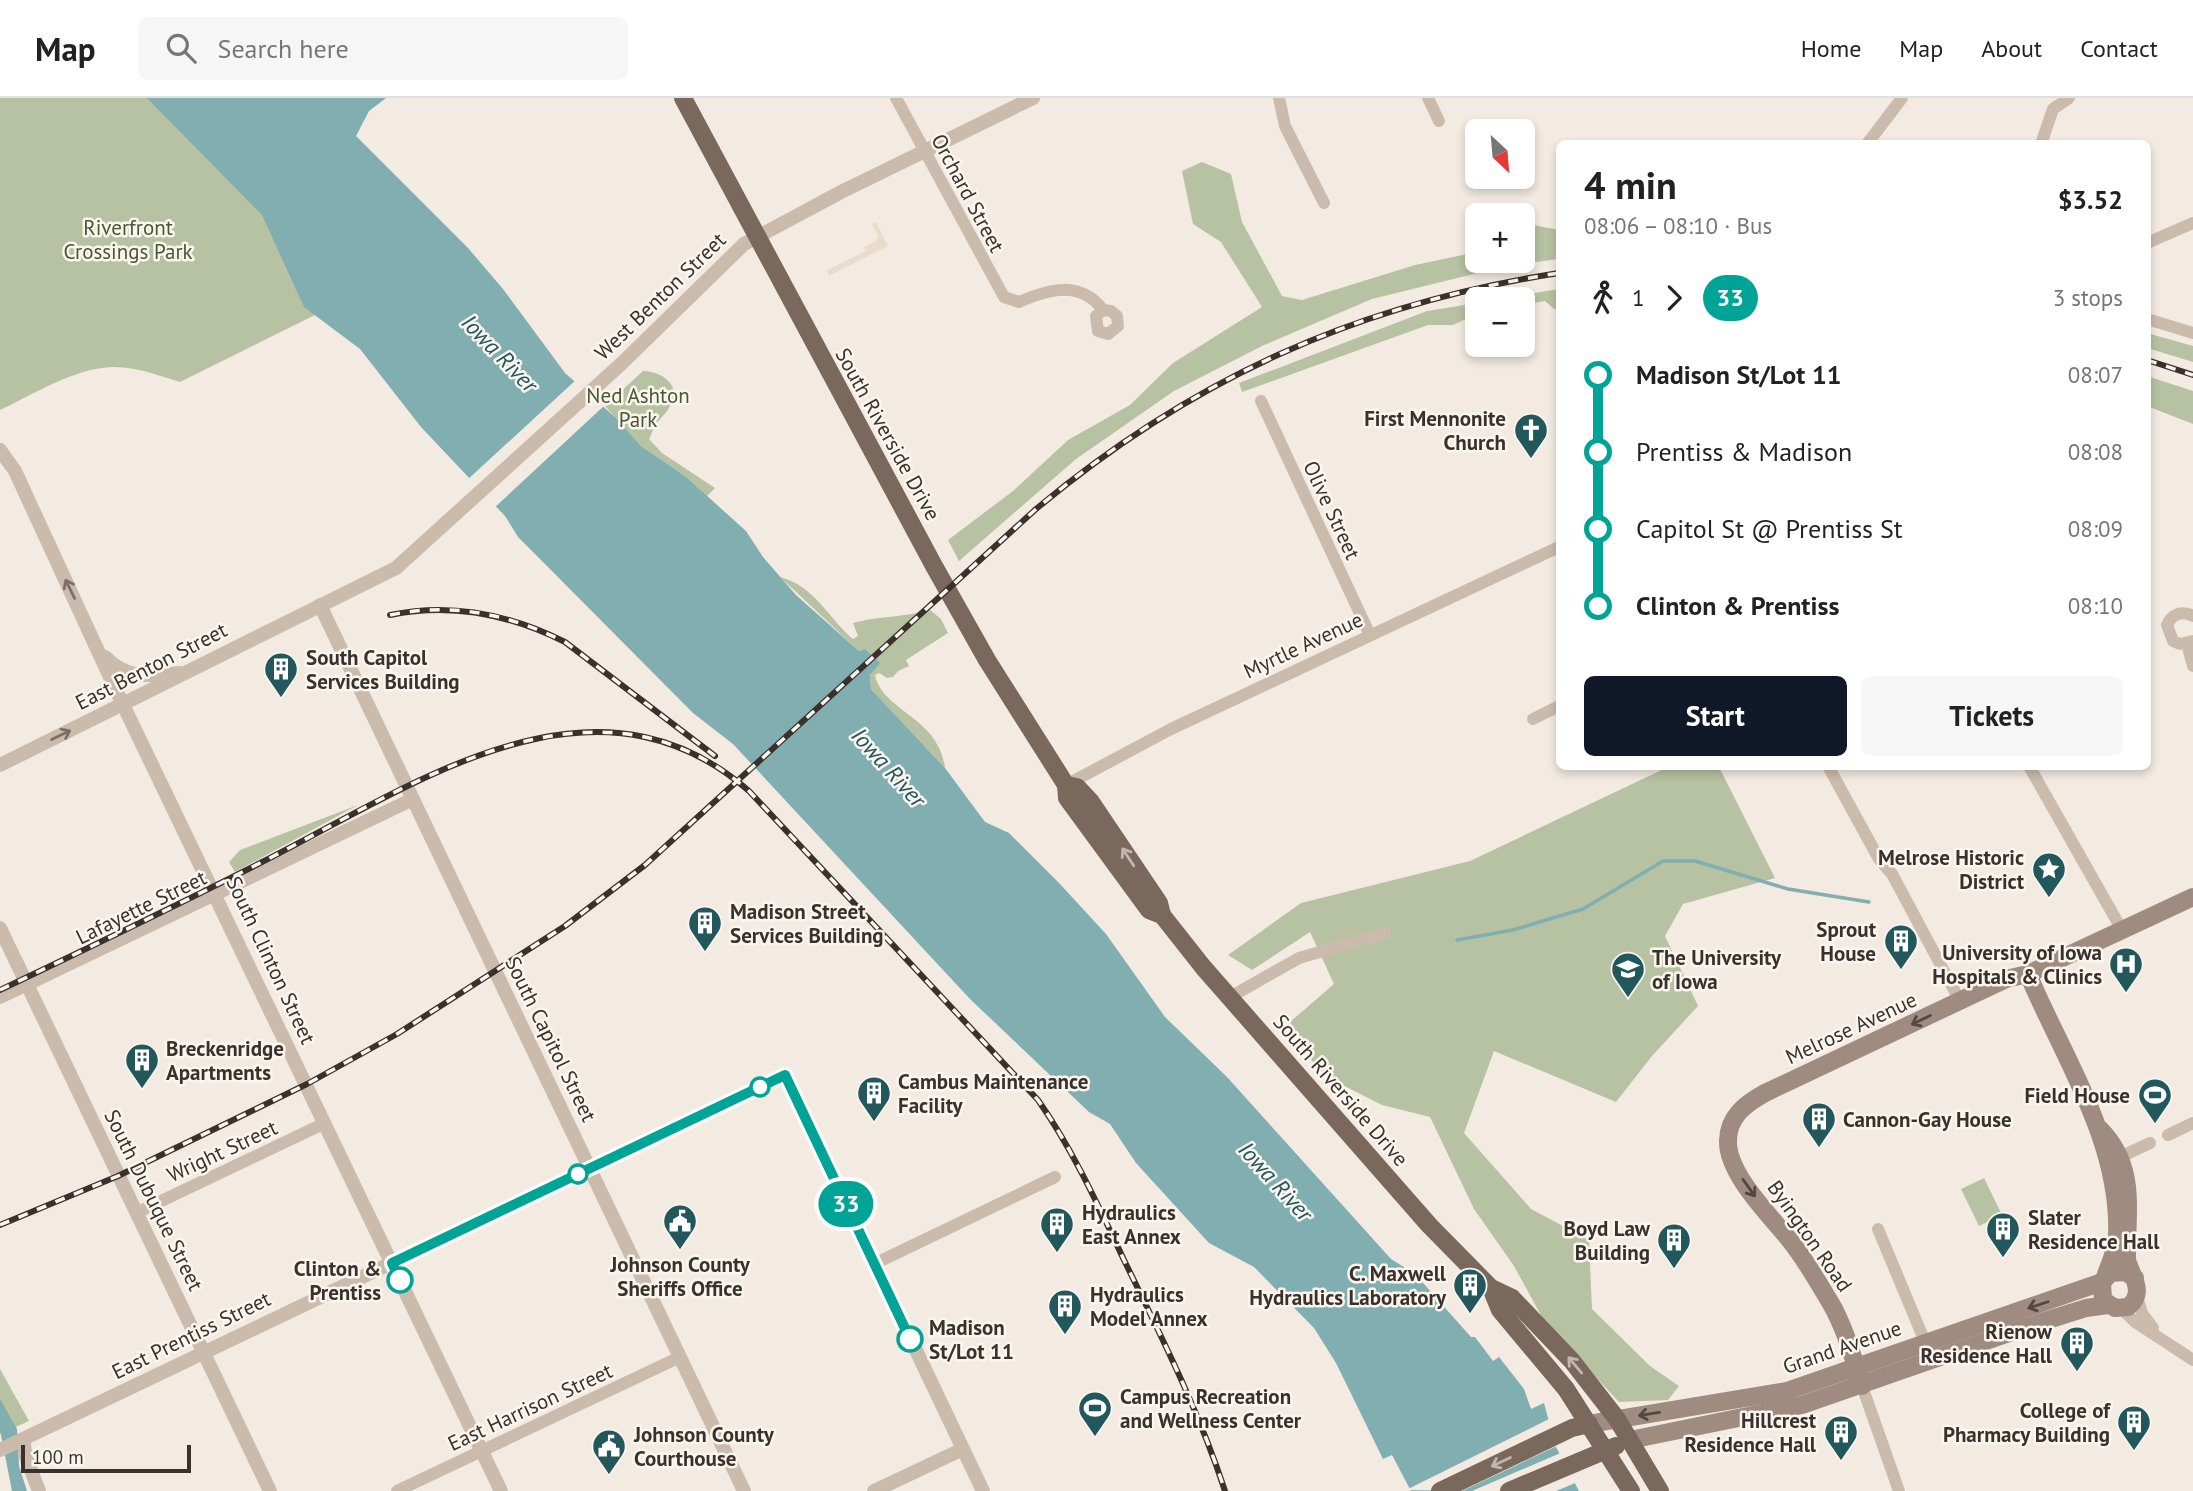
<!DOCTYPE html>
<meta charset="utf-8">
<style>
:root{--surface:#fff;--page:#f6f6f6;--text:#222;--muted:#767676;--line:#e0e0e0;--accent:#111827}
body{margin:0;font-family:"PT Sans",sans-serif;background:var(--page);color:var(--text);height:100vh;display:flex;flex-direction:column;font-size:26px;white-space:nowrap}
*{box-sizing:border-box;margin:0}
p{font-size:23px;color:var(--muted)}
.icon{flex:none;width:38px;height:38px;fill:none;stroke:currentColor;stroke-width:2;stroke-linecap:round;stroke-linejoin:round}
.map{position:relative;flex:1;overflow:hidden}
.side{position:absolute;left:1556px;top:42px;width:595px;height:630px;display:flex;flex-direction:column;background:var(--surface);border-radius:10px;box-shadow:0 4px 10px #0003}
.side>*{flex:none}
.badge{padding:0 14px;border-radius:23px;font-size:24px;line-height:46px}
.needle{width:46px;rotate:154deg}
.fabs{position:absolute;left:1465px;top:21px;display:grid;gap:14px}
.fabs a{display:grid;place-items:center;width:70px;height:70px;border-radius:10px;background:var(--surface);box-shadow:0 4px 10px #0003;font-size:35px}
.scale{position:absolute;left:21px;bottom:18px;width:170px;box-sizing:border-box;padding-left:7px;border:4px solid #3a302c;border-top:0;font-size:19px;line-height:24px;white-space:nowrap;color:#3a302c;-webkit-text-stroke:5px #faf5ee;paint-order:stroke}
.map>.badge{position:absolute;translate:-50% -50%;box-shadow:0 0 0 4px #fff}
.legs{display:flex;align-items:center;gap:10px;height:77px;padding:0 28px;font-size:23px}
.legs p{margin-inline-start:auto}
.summary{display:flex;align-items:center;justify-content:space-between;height:119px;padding:0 28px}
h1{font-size:38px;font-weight:700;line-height:52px}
.primary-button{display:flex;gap:14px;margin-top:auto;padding:14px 28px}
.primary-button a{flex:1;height:80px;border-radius:10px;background:var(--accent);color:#fff;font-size:28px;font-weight:700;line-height:80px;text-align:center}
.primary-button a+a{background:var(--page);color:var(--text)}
ul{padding:0 28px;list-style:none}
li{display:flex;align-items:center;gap:24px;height:77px;font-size:26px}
li i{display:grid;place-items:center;width:10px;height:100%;margin:0 9px;background:currentColor}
li i::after{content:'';width:18px;height:18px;margin:-9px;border:5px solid;border-radius:50%;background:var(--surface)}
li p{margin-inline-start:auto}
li:first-child i{background:linear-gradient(#0000 50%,currentColor 0)}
li:last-child i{background:linear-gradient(currentColor 50%,#0000 0)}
header{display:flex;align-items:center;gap:42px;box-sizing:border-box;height:98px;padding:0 35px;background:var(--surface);border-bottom:2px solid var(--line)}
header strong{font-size:33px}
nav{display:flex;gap:38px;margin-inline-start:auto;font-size:24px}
.search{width:490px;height:63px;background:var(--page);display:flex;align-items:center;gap:18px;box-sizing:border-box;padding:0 24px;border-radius:10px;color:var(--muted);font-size:26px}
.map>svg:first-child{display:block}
.green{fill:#b7c2a2}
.plaza{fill:#eadcca}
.water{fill:#81aeb0}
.pier{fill:#f3ebe2}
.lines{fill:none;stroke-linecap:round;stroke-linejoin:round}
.stream{stroke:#81aeb0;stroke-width:3.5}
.minor{stroke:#cbbbad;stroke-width:12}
.tertiary{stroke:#cbbbad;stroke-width:14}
.secondary{stroke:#9f8b7f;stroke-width:18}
.primary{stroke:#7b685d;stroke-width:18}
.rail-casing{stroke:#3a302c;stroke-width:6}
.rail{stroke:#faf5ee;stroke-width:3.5;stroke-dasharray:10;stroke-linecap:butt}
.oneway{stroke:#7b6f66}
.oneway2{stroke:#c1b6ad}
.oneway3{stroke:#534741}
.line-1-casing{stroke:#fff;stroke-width:16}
.line-1{stroke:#00a497;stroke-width:10}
.stop-1-dot{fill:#fff;stroke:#00a497;stroke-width:3.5}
.labels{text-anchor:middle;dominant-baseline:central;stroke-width:5;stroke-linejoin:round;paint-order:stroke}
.street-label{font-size:21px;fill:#3a302c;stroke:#faf5ee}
.park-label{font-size:21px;fill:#495830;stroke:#faf5ee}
.poi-label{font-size:21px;font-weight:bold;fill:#3a302c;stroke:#faf5ee;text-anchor:start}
.stop-label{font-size:21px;font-weight:bold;fill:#3a302c;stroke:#faf5ee;text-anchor:end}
.water-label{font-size:23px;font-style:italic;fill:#22575b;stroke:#faf5ee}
</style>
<header>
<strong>Map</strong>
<div class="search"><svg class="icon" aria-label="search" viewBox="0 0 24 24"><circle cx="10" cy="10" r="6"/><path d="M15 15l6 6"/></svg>Search here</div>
<nav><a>Home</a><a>Map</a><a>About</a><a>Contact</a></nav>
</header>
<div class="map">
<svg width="2193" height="1393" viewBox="0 0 2193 1393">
<rect width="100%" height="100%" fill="#f3ebe2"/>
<!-- green -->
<g class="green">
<path d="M 0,0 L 168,0 L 247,76 L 327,211 L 180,284 C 158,277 134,268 111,269 C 73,271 34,296 0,312 Z"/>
<polygon points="1202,64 1231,76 1242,124 1282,198 1302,202 1415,167 1477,154 1477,163 1522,163 1523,125 1559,132 1559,161 1506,168 1372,201 1262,248 1174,293 1076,361 959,463 948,442 1013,393 1068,342 1130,307 1173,265 1262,209 1221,144 1193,126 1182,73"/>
<polygon points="1559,191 1559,211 1554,211 1545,203 1523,207 1522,201 1498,201"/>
<polygon points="1477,205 1477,216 1453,227 1428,227 1242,294 1239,285 1427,213"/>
<polygon points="2147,235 2193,248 2193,264 2147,250"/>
<path d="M 643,273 C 661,273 683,287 670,308 C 667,315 660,320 656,326 C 652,331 652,336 649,341 L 662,355 L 715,390 L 707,398 L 685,378 L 641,348 L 605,308 Z"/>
<polygon points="2147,278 2193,293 2193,326 2147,308"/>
<path d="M 780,479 C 815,488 828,520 853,541 L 858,538 L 853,525 L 857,524 C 881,518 906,519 930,512 L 941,521 L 948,535 L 906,562 L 909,568 L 898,573 L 893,579 L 887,580 L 879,575 L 875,577 C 882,613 939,619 945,670 L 871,591 L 870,577 L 879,565 L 867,551 L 859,553 Z"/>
<polygon points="1668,669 1719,669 1775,780 1683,806 1665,838 1698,908 1652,958 1616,1004 1494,953 1464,1035 1531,1111 1589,1142 1592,1211 1650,1268 1679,1288 1668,1302 1619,1304 1544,1223 1514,1168 1474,1111 1430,1019 1382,1007 1319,975 1290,924 1334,886 1310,834 1252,872 1228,857 1301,805 1470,763"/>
<polygon points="358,707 235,774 229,764 240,752"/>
<polygon points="1984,1080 2002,1117 1979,1128 1961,1091"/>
<polygon points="0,1271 29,1323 0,1336"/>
</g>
<!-- plaza -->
<polygon class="plaza" points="876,124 888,148 829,178 827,172 866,153 864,149 876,143 878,139 872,126"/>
<!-- water -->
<g class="water">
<polygon points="147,0 386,0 369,13 356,38 468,150 503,191 565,275 615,319 641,348 685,378 746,433 763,459 796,497 859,553 866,551 880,565 870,577 871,591 945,670 985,724 1009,735 1060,786 1106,836 1165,919 1227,979 1391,1161 1415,1176 1471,1239 1475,1239 1493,1263 1499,1259 1524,1291 1531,1311 1544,1305 1556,1349 1579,1393 1411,1393 1392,1357 1383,1361 1336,1265 1314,1230 1254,1169 1209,1145 1136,1065 1110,1026 1089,1014 970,901 733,646 693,615 540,461 518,439 505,418 421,329 360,251 304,209 262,117"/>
<polygon points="0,1301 17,1331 19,1368 27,1393 12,1393 0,1332"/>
</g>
<!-- pier -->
<g class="pier">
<polygon points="577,281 606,306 493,411 466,383"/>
<polygon points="1553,1319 1559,1347 1462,1393 1406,1392"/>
<polygon points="1563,1354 1580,1383 1556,1393 1472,1393"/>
</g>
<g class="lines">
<!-- stream -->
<polyline class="stream" points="1457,842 1513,832 1583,811 1663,763 1695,763 1788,791 1869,804"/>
<!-- minor -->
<g class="minor">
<path d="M 896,0 L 1004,199 L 1019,204 C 1049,191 1080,182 1103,212 L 1111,213 L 1117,218 L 1118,228 L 1108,236 L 1098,233 L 1096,218 L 1103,212"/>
<polyline points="1279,0 1285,28 1324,105"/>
<polyline points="1428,0 1439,23"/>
<polyline points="1867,46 1902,0"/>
<polyline points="2041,46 2053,11 2069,0"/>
<polyline points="2147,145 2193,125"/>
<polyline points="2147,221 2193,235"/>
<polyline points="1261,303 1370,537"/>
<path d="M 2193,518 C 2182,512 2172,516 2167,527 L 2173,543 L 2180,546 L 2193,543"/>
<polyline points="2187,546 2193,568"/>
<polyline points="1533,621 1559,608"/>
<polyline points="1828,668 1879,761 1892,776 1960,903"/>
<polyline points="2029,668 2122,832"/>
<polyline points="1066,687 1171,631 1559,449"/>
<polyline points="1230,899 1299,860 1385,835"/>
<polyline points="2168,1037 2193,1025"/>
<polyline points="2120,1059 2150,1045"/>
<polyline points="136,1115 325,1025"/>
<polyline points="1878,1131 1928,1251"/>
<polyline points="874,1166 1055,1079"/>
<polyline points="2137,1198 2142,1215 2153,1230"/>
<polyline points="2121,1210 2135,1224 2193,1262"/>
<polyline points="1862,1288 1899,1393"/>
<polyline points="397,1393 680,1259"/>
</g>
<!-- tertiary -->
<g class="tertiary">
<polyline points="0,352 15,373 116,592 501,1393"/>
<polyline points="320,507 744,1393"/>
<path d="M 105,559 C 129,583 149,577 180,575"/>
<polyline points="0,667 396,470 620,267 744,146 841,94 1033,0"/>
<polyline points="0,830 270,1393"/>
<polyline points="0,899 413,701"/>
<polyline points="23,1342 26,1359 39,1393"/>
<polyline points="0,1352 785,977 983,1393"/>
<polyline points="874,1393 963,1351"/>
</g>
<!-- secondary -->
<g class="secondary">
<path d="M 2028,876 C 2063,959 2121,1045 2117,1138 C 2116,1153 2110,1165 2105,1179"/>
<path d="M 2100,1031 C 2138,1070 2126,1113 2127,1162 C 2132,1179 2146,1195 2128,1209 L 2115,1210 L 2103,1202 L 2102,1184 L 2111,1175 L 2125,1174 L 2135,1180"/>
<path d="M 1862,1288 C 1853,1260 1845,1229 1830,1204 C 1818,1184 1806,1163 1792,1145 C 1773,1120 1727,1077 1728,1043 C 1728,1019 1745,1006 1765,995 L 2006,881 L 2028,876 L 2193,799"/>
<polyline points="1589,1326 1787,1293 2102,1184"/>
<polyline points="1630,1342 1802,1307 2029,1228 2086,1210 2108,1207"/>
</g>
<!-- primary -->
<g class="primary">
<polyline points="683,0 934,468 987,562 1066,687 1067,700 1149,812 1162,817"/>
<polyline points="1066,687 1077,689 1091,704 1159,805 1162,817 1203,869 1429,1127 1491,1190 1512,1200 1572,1263 1617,1321 1660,1393"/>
<polyline points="1491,1190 1500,1212 1566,1291 1631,1393"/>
<polyline points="1440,1393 1572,1330 1589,1326"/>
<polyline points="1509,1393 1616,1348"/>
</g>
<!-- rail casing -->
<g class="rail-casing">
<g id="rail">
<polyline points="2147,262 2193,277"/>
<path d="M 390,517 C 452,504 509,516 565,544 L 715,658"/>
<path d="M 0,892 C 88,850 176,808 262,764 C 411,689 593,557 749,693 L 1038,1002 C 1073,1052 1098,1107 1124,1162 C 1161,1238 1199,1313 1225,1393"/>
<path d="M 0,1127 L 118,1078 L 307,986 L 397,936 L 565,828 L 645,767 L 1036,411 C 1193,280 1358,206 1559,175"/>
</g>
</g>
<!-- rail -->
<use href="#rail" class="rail"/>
</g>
<!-- one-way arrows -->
<defs><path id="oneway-shaft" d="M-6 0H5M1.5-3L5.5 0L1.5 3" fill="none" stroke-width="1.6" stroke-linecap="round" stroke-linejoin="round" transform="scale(1.75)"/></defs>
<g class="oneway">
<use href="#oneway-shaft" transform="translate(70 491) rotate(-116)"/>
<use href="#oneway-shaft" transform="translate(61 637) rotate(-26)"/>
</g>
<g class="oneway2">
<use href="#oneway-shaft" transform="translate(1128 759) rotate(-123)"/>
<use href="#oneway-shaft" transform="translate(1575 1267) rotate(-130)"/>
<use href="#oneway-shaft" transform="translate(1501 1364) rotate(155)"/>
</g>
<g class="oneway3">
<use href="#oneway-shaft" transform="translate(1921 922) rotate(154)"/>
<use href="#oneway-shaft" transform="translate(1749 1090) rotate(55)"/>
<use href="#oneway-shaft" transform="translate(2038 1207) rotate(162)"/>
<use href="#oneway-shaft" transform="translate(1649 1316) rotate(171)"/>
</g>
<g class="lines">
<!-- line-1 casing -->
<g class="line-1-casing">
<polyline id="line-1" points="400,1182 392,1165 785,977 910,1241"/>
</g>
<!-- line-1 -->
<use href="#line-1" class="line-1"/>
</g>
<!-- icons -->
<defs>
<g id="church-pin" transform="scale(1.75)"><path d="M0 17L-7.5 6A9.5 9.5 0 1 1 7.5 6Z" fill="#22575b" stroke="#faf5ee"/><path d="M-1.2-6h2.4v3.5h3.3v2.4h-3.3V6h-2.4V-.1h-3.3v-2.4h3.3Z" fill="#fff"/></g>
<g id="building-pin" transform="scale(1.75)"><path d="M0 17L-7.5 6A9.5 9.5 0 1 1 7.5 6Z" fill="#22575b" stroke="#faf5ee"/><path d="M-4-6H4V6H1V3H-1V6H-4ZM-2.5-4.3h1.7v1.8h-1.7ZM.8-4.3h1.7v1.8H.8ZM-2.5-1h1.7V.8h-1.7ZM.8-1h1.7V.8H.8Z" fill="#fff"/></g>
<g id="sight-pin" transform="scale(1.75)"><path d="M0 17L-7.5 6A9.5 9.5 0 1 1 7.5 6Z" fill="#22575b" stroke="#faf5ee"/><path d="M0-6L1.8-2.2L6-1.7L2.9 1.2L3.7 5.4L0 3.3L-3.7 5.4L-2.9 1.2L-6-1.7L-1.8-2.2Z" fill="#fff"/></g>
<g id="hospital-pin" transform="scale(1.75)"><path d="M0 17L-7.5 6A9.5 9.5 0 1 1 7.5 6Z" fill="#22575b" stroke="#faf5ee"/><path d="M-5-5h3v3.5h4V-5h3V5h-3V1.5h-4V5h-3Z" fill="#fff"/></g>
<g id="university-pin" transform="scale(1.75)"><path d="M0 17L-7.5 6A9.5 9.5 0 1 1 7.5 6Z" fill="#22575b" stroke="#faf5ee"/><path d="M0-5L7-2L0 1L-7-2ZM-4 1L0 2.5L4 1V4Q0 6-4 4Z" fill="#fff"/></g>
<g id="stadium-pin" transform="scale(1.75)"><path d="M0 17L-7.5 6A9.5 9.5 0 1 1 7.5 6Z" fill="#22575b" stroke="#faf5ee"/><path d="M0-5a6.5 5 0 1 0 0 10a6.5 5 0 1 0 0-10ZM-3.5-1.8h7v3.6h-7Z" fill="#fff"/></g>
<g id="civic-pin" transform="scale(1.75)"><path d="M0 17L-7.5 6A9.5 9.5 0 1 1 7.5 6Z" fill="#22575b" stroke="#faf5ee"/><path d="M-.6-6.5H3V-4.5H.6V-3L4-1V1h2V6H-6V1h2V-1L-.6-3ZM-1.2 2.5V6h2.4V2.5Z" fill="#fff"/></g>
</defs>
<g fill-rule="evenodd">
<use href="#church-pin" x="1531" y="332"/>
<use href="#building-pin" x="281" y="571"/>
<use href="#sight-pin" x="2049" y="771"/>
<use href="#building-pin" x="705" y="825"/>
<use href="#building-pin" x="1901" y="843"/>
<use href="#hospital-pin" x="2126" y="866"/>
<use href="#university-pin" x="1628" y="871"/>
<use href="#building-pin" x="142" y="962"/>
<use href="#building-pin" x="874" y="995"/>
<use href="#stadium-pin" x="2155" y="997"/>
<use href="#building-pin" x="1819" y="1021"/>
<use href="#civic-pin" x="680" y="1123"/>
<use href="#building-pin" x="1057" y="1126"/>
<use href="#building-pin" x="2003" y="1131"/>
<use href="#building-pin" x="1674" y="1142"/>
<use href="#building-pin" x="1470" y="1187"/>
<use href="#building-pin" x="1065" y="1208"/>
<use href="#building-pin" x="2077" y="1245"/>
<use href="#stadium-pin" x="1095" y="1310"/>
<use href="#building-pin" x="2134" y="1324"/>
<use href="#building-pin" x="1841" y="1334"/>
<use href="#civic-pin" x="609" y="1348"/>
</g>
<!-- markers -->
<g class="stop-1-dot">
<circle cx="760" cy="989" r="9"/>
<circle cx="578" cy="1076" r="9"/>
<circle cx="400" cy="1182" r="12"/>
<circle cx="910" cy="1241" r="12"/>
</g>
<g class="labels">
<!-- street labels -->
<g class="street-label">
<text transform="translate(968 95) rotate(62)">Orchard Street</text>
<text transform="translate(660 198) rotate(-44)">West Benton Street</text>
<text transform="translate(888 336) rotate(61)">South Riverside Drive</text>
<text transform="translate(1332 412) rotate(65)">Olive Street</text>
<text transform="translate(1303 547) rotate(-25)">Myrtle Avenue</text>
<text transform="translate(151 568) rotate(-27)">East Benton Street</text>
<text transform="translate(141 809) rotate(-26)">Lafayette Street</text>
<text transform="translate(271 862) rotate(65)">South Clinton Street</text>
<text transform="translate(1851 930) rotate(-25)">Melrose Avenue</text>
<text transform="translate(551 941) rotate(64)">South Capitol Street</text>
<text transform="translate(1341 992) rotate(49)">South Riverside Drive</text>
<text transform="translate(222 1053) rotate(-25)">Wright Street</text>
<text transform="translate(154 1102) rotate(64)">South Dubuque Street</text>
<text transform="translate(1810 1138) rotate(55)">Byington Road</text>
<text transform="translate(191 1237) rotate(-26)">East Prentiss Street</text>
<text transform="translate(1842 1249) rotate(-19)">Grand Avenue</text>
<text transform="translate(530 1309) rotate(-25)">East Harrison Street</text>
</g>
<!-- park labels -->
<g class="park-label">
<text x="128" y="129">Riverfront<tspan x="128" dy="24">Crossings Park</tspan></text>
<text x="638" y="297">Ned Ashton<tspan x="638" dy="24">Park</tspan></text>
</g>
<!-- poi labels -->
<g class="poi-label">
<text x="1506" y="320" text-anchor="end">First Mennonite<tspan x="1506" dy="24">Church</tspan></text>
<text x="306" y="559">South Capitol<tspan x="306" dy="24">Services Building</tspan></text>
<text x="2024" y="759" text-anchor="end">Melrose Historic<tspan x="2024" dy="24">District</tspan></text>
<text x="730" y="813">Madison Street<tspan x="730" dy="24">Services Building</tspan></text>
<text x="1876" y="831" text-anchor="end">Sprout<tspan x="1876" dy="24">House</tspan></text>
<text x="2102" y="854" text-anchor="end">University of Iowa<tspan x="2102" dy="24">Hospitals &amp; Clinics</tspan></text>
<text x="1652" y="859">The University<tspan x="1652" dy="24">of Iowa</tspan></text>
<text x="166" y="950">Breckenridge<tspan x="166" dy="24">Apartments</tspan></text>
<text x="898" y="983">Cambus Maintenance<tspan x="898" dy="24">Facility</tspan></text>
<text x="2130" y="997" text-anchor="end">Field House</text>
<text x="1843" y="1021">Cannon-Gay House</text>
<text x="1082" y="1114">Hydraulics<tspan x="1082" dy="24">East Annex</tspan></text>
<text x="2028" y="1119">Slater<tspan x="2028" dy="24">Residence Hall</tspan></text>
<text x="1650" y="1130" text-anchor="end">Boyd Law<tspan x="1650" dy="24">Building</tspan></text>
<text x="680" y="1166" text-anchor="middle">Johnson County<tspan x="680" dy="24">Sheriffs Office</tspan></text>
<text x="1446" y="1175" text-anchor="end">C. Maxwell<tspan x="1446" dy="24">Hydraulics Laboratory</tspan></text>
<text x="1090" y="1196">Hydraulics<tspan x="1090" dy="24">Model Annex</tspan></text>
<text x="2052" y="1233" text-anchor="end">Rienow<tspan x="2052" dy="24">Residence Hall</tspan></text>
<text x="1120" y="1298">Campus Recreation<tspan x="1120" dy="24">and Wellness Center</tspan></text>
<text x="2110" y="1312" text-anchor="end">College of<tspan x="2110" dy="24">Pharmacy Building</tspan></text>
<text x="1816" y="1322" text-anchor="end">Hillcrest<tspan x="1816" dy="24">Residence Hall</tspan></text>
<text x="634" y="1336">Johnson County<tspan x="634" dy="24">Courthouse</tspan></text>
</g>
<!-- stop labels -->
<g class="stop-label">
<text x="381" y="1170">Clinton &amp;<tspan x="381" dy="24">Prentiss</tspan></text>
<text x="929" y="1229" text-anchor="start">Madison<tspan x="929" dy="24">St/Lot 11</tspan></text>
</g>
<!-- water labels -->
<g class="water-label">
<text transform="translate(500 255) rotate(46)">Iowa River</text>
<text transform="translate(889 669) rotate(48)">Iowa River</text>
<text transform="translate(1276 1083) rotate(48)">Iowa River</text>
</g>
</g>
</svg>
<div class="fabs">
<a><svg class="needle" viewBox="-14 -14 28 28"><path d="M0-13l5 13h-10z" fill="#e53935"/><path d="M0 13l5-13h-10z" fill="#767676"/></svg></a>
<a>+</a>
<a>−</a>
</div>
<div class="scale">100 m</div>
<b class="badge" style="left:846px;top:1106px;background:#00a497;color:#fff">33</b>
<section class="side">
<div class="summary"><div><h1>4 min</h1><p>08:06 – 08:10 · Bus</p></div><b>$3.52</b></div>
<div class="legs"><svg class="icon" aria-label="walk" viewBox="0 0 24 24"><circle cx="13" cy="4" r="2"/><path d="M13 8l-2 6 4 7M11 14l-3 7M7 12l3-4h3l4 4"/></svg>1<svg class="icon" aria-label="forward" viewBox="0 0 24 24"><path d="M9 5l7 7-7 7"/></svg><b class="badge" style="background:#00a497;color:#fff">33</b><p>3 stops</p></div>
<ul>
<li><i style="color:#00a497"></i><b>Madison St/Lot 11</b><p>08:07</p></li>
<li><i style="color:#00a497"></i><span>Prentiss &amp; Madison</span><p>08:08</p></li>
<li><i style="color:#00a497"></i><span>Capitol St @ Prentiss St</span><p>08:09</p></li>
<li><i style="color:#00a497"></i><b>Clinton &amp; Prentiss</b><p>08:10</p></li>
</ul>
<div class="primary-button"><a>Start</a><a>Tickets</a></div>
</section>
</div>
